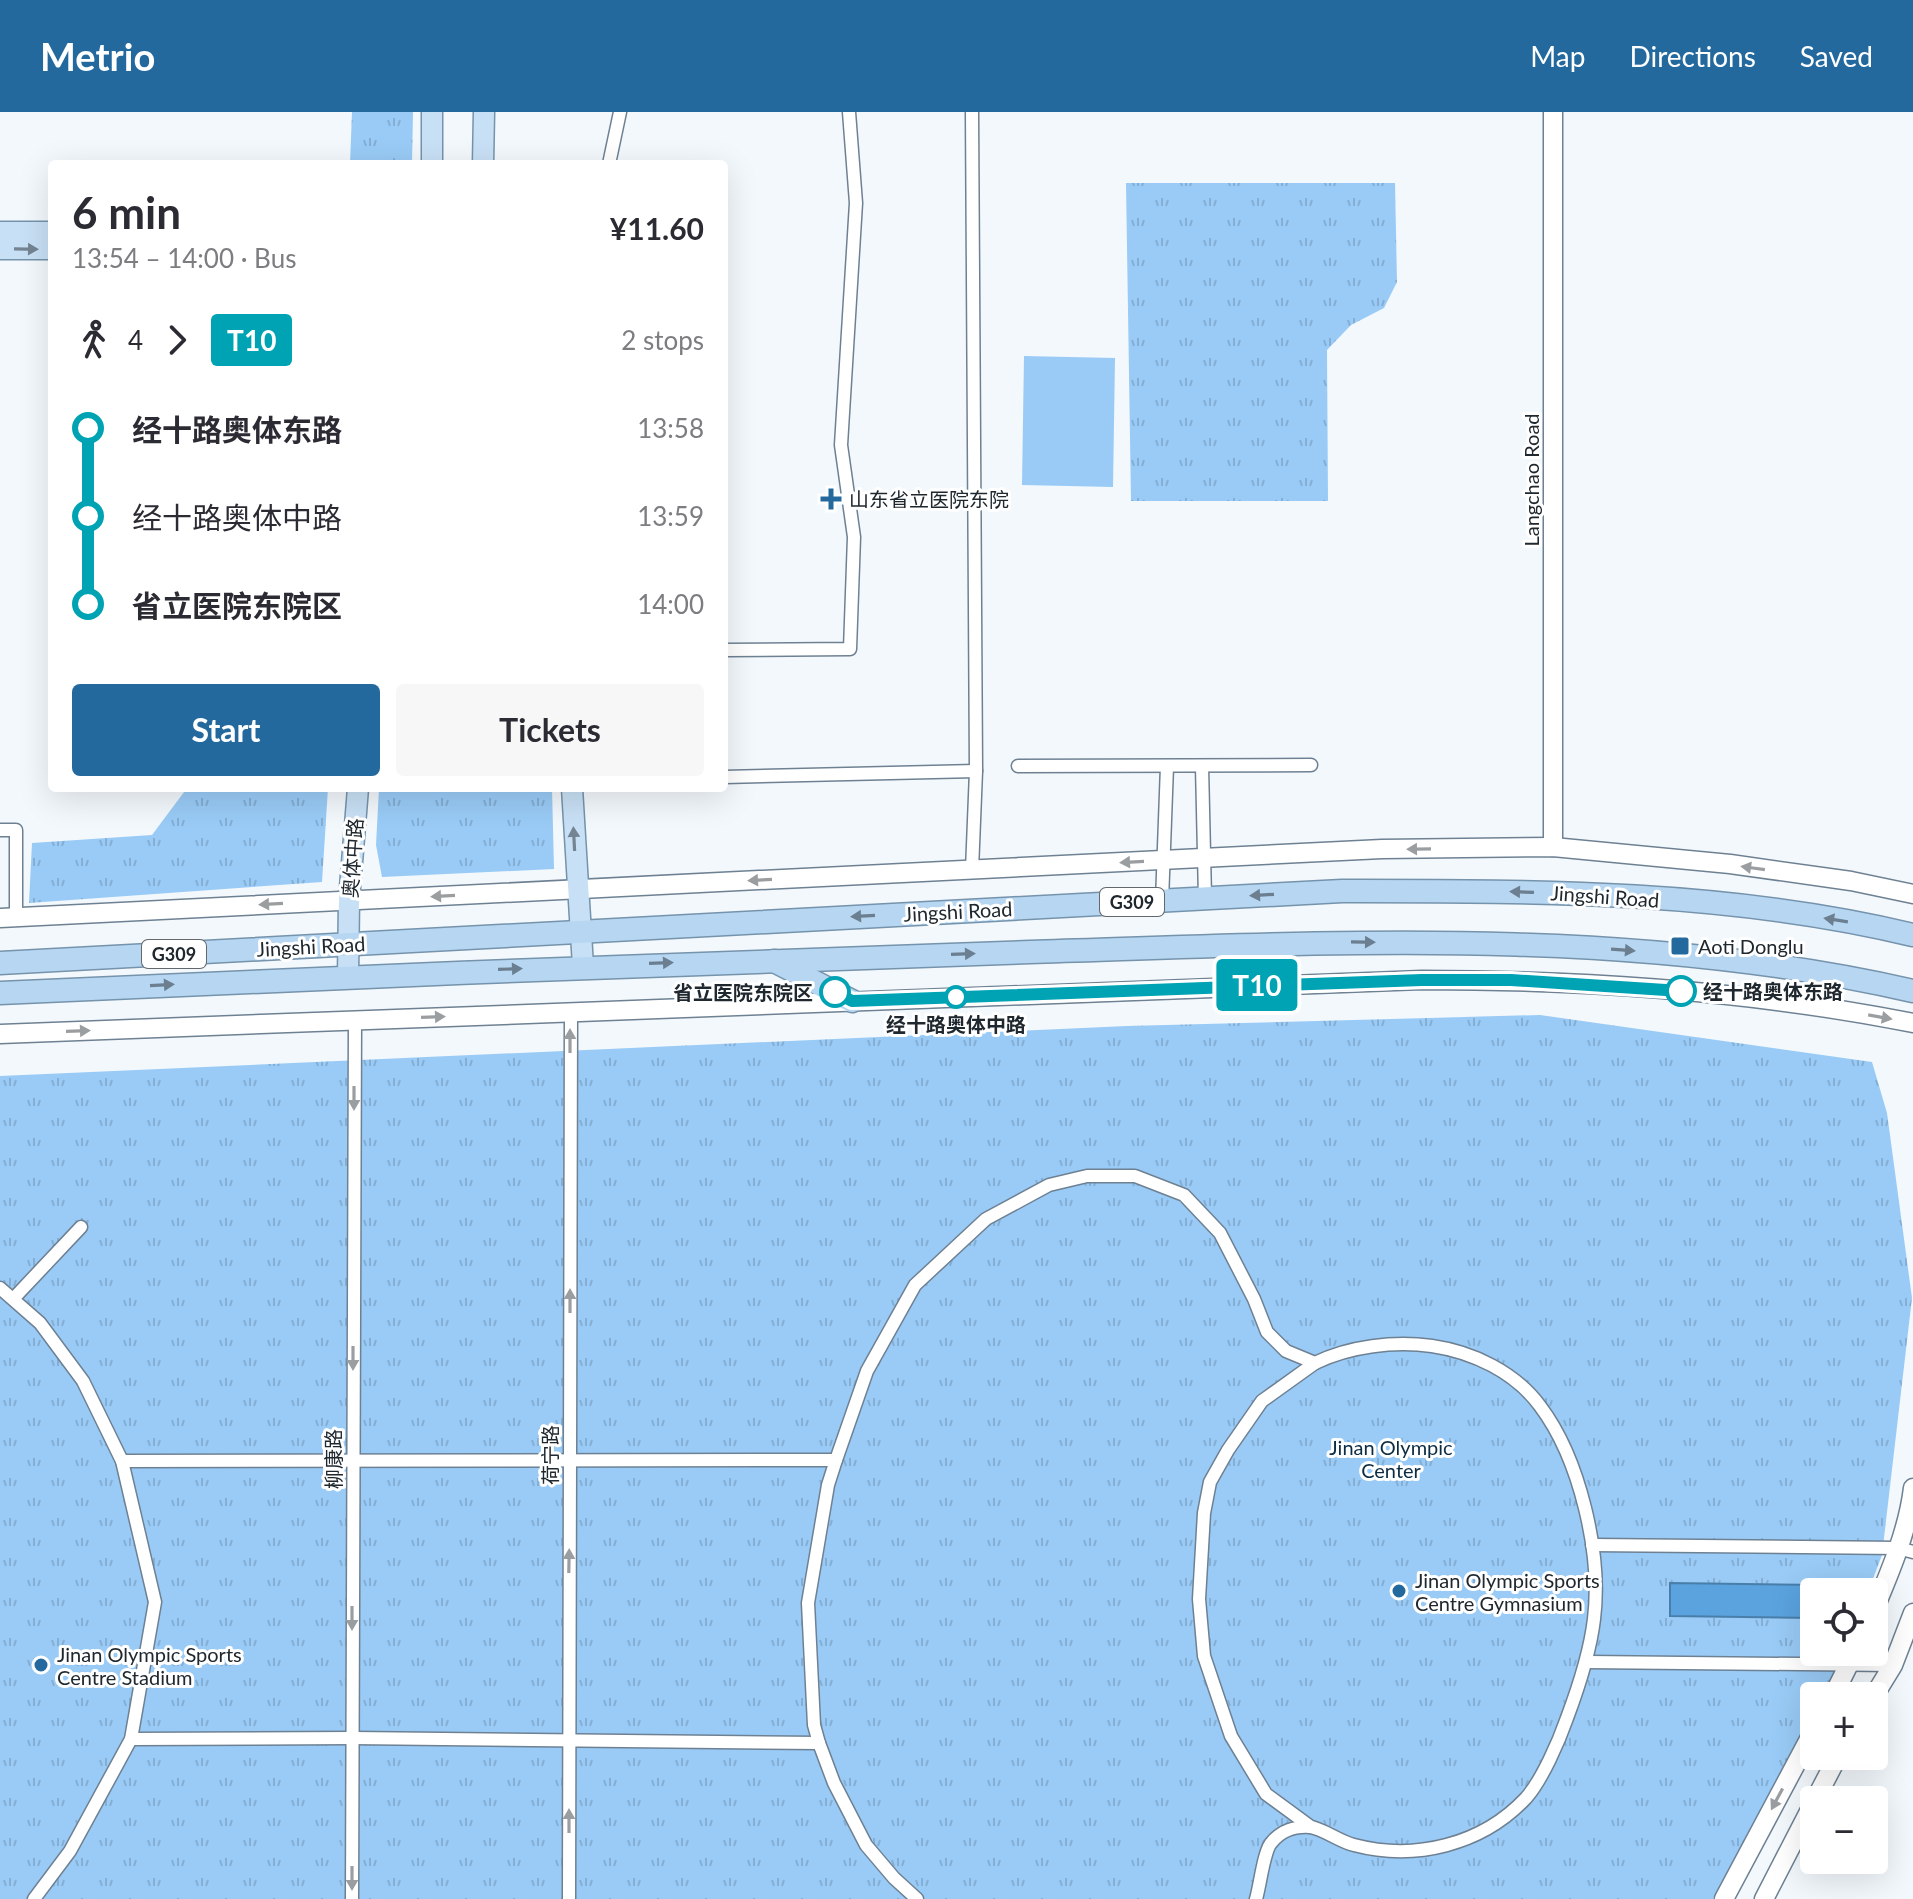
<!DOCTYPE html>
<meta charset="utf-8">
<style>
:root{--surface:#fff;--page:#f7f7f7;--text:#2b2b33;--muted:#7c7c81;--accent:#23699e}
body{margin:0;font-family:Lato,"Noto Sans SC",sans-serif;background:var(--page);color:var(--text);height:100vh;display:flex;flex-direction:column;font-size:30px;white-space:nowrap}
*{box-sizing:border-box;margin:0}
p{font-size:26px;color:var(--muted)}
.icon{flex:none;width:44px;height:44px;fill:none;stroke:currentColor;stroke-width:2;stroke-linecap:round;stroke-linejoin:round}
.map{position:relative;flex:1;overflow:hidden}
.drawer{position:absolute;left:48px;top:48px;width:680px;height:632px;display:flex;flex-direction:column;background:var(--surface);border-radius:8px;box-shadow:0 8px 32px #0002}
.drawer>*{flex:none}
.badge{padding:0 16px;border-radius:6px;font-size:28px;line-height:52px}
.tools{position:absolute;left:1800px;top:1466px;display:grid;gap:16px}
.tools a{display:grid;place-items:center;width:88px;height:88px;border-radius:8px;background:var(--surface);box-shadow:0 8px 32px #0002;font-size:40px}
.map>.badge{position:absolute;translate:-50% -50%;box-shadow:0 0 0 4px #fff}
.legs{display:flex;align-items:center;gap:12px;height:88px;padding:0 24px;font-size:26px}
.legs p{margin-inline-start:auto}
.overview{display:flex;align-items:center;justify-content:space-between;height:136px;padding:0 24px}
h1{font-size:44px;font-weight:700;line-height:60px}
.action{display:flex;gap:16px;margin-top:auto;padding:16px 24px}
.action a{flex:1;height:92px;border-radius:8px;background:var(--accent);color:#fff;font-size:32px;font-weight:700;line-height:92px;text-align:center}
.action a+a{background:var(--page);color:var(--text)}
ul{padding:0 24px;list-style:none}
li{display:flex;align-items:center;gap:28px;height:88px;font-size:30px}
li i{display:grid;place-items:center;width:12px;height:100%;margin:0 10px;background:currentColor}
li i::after{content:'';width:20px;height:20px;margin:-10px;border:6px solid;border-radius:50%;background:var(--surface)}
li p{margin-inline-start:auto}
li:first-child i{background:linear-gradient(#0000 50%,currentColor 0)}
li:last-child i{background:linear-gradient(currentColor 50%,#0000 0)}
header{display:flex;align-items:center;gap:48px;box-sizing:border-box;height:112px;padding:0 40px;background:var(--accent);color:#fff}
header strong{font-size:38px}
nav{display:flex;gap:44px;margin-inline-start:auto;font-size:28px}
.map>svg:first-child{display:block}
.green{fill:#99cbf6}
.park{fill:url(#park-tufts)}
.water{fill:#5aa3df;stroke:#497eaa;stroke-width:2}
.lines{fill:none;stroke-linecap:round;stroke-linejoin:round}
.minor-casing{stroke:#6e8193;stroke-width:15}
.secondary-casing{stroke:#6e8193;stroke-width:21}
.primary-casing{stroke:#7693ac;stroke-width:23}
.trunk-casing{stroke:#7693ac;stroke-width:25}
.minor{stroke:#fff;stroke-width:12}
.secondary{stroke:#fff;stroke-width:18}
.primary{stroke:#c8e0f5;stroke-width:20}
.trunk{stroke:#b6d6f2;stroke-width:22}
.oneway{fill:#748492}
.oneway2{fill:#9b9ea1}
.oneway3{fill:#6b7f90}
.line-1-casing{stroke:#fff;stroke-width:18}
.line-1{stroke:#00a3b4;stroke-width:12}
.poi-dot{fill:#23699e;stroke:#fff;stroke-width:3}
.stop-1-dot{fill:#fff;stroke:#00a3b4;stroke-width:4}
.labels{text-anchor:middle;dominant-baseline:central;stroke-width:6;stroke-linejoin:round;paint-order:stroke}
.shield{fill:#fff;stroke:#63686d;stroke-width:2}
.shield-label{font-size:18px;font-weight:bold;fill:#20282f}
.street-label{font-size:20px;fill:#20282f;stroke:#fff}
.poi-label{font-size:20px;fill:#20282f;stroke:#fff;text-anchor:start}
.stop-label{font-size:20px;font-weight:bold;fill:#20282f;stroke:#fff;text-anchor:start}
.park-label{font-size:20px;fill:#0c2c44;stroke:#fff}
</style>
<header>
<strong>Metrio</strong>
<nav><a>Map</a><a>Directions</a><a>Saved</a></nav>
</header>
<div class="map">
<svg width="1913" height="1787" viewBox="0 0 1913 1787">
<defs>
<pattern id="park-tufts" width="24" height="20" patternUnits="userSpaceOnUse" patternTransform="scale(2)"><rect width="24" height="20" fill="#99cbf6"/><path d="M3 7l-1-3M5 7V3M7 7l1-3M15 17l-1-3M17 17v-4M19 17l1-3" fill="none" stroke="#84aed3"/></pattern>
</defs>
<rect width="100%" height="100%" fill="#f3f8fc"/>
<!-- green -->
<polygon class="green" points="1024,244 1115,246 1113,375 1022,373"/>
<!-- park -->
<g class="park">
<polygon points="352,0 413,0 412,52 350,52"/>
<polygon points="1126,71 1395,71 1397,170 1384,196 1351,213 1327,238 1328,389 1131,389"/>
<polygon points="187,676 328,676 322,770 29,791 32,731 152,723"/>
<polygon points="379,676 552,676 554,757 382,765 376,733"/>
<polygon points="1540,903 1872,950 1887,1001 1912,1186 1882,1443 1868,1480 1814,1480 1814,1540 1845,1540 1821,1584 1814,1584 1814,1597 1713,1787 0,1787 0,964 1127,914"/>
</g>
<!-- water -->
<polygon class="water" points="1670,1471 1824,1473 1824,1480 1814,1480 1814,1506 1670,1504"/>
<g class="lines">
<!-- minor casing -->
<g class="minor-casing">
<g id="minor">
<polyline points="972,0 976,659 972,758"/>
<polyline points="609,52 620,0"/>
<polyline points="724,538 850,537 854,425 841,333 856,91 849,0"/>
<polyline points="1018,654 1311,653"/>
<polyline points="1202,654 1205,786"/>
<polyline points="724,665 976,659"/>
<polyline points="0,718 16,718 16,805"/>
<polyline points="1162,789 1167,654"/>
<polyline points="0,1176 40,1211 83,1269 122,1349 155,1490 131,1627 70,1739 34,1787"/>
<polyline points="14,1186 81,1115"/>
<polyline points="122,1349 836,1348"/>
<polyline points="1592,1433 1898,1436 1913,1440"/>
<polyline points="1587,1550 1893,1553"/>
<polyline points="131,1627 353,1626 819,1631"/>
<polyline points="1311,1715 1266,1682 1231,1624 1204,1544 1199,1487 1204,1401 1210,1370 1228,1338 1262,1289 1315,1251"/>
<polyline points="352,1787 355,908"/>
<polyline points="569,1787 571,900"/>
<path d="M 917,1787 L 894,1766 L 866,1733 L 834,1671 L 819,1631 L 814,1613 L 808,1491 L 828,1373 L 836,1348 L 867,1259 L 915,1173 L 986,1107 L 1049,1073 L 1087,1064 L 1135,1064 L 1184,1083 L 1220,1121 L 1254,1187 L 1267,1220 L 1286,1239 L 1315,1251 C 1350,1234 1394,1229 1432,1234 C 1473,1240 1515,1260 1540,1294 C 1580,1347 1602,1442 1594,1507 C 1590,1541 1579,1574 1567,1606 C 1559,1629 1542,1668 1526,1686 C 1482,1733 1415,1749 1354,1733 C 1340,1730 1322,1716 1310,1715 C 1295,1714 1281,1719 1272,1730 C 1264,1737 1260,1774 1256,1787"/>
</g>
</g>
<!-- secondary casing -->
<g class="secondary-casing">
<g id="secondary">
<polyline points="1553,0 1553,735"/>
<polyline points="0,806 1382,737 1553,735 1730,752 1851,769 1913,782"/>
<path d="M 0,922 L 1422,868 C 1586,868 1752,879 1913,911"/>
<path d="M 1874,1498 C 1890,1460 1908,1418 1913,1376"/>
<polyline points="1833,1584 1855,1540"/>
<polyline points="1874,1584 1893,1553 1913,1501"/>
<polyline points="1815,1688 1838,1644"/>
<polyline points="1724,1787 1814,1618"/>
<polyline points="1764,1787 1814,1690"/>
</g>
</g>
<!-- primary casing -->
<g class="primary-casing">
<g id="primary">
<polyline points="432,52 432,0"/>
<polyline points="483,52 484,0"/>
<polyline points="0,120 52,120"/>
<polyline points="0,137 52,137"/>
<polyline points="572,676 583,854"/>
<polyline points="348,865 349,788 358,676"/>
</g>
</g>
<!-- trunk casing -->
<g class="trunk-casing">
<g id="trunk">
<polyline points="774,849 852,889"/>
<path d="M 0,851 L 1342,779 C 1532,779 1727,778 1913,823"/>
<path d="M 0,881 C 343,865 687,851 1030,840 C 1324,831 1624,813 1913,879"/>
</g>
</g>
<!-- minor -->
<use href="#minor" class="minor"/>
<!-- secondary -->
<use href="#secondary" class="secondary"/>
<!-- primary -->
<use href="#primary" class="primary"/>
<!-- trunk -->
<use href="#trunk" class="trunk"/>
</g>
<!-- one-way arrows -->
<defs><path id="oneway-solid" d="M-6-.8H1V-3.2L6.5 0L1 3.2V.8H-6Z" transform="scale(2)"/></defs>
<g class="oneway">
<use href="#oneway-solid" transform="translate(26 137) rotate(1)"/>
<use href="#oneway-solid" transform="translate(574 727) rotate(-93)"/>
</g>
<g class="oneway2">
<use href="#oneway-solid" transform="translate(1419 737) rotate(179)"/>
<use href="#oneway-solid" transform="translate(1132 750) rotate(177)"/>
<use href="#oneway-solid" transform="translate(1753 756) rotate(-172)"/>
<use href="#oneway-solid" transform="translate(760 768) rotate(177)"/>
<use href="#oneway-solid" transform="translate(443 784) rotate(177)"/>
<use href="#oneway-solid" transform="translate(271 792) rotate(177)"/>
<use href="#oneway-solid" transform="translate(433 905) rotate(-2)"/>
<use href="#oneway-solid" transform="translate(1880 905) rotate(10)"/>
<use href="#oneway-solid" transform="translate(78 919) rotate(-2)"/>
<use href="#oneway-solid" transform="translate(570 929) rotate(-90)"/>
<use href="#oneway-solid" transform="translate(354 986) rotate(90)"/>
<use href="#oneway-solid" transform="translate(570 1189) rotate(-90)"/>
<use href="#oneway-solid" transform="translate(353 1246) rotate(90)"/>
<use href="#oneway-solid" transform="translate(569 1449) rotate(-89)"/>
<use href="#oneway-solid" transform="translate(352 1506) rotate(90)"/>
<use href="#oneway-solid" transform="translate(1777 1687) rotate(118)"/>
<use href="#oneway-solid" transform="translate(569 1709) rotate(-90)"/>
<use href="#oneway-solid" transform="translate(352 1766) rotate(90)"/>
</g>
<g class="oneway3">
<use href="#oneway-solid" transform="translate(1522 780) rotate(-178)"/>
<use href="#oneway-solid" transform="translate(1262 783) rotate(177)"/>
<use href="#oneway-solid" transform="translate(863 804) rotate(177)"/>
<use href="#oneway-solid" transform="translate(1836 808) rotate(-171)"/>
<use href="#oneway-solid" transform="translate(1363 830) rotate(1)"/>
<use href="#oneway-solid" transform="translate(1623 838) rotate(4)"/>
<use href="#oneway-solid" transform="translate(963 842) rotate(-2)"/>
<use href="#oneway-solid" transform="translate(661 851) rotate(-2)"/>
<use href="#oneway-solid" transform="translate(510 857) rotate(-2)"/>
<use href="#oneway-solid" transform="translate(162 873) rotate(-3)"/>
</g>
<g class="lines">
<!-- line-1 casing -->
<g class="line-1-casing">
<polyline id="line-1" points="835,880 852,889 1422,868 1511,868 1681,879"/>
</g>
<!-- line-1 -->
<use href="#line-1" class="line-1"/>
</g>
<!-- markers -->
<g class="poi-dot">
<path d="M827 375h8v8h8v8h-8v8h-8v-8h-8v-8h8z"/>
<rect x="1670" y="824" width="20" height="20" rx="4"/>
<circle cx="1399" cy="1479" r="8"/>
<circle cx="41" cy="1553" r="8"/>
</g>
<g class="stop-1-dot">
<circle cx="1681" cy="879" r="14"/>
<circle cx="835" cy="880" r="14"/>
<circle cx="956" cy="885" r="10"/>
</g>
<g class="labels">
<!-- shield labels -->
<g class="shield">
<rect x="1100" y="776" width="64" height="28" rx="6"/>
<rect x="142" y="828" width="64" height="28" rx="6"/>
</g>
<g class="shield-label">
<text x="1132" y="790">G309</text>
<text x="174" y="842">G309</text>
</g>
<!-- street labels -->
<g class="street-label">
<text transform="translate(1531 368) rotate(-90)">Langchao Road</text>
<text transform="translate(352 746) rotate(-86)">奥体中路</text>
<text transform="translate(1605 784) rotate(4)">Jingshi Road</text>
<text transform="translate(958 799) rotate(-3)">Jingshi Road</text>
<text transform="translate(311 834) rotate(-3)">Jingshi Road</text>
<text transform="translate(550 1343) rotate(-90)">荷宁路</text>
<text transform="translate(333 1347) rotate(-90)">柳康路</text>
</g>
<!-- poi labels -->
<g class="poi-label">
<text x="849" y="387">山东省立医院东院</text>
<text x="1698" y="834">Aoti Donglu</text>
<text x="1415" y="1468">Jinan Olympic Sports<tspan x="1415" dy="23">Centre Gymnasium</tspan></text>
<text x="57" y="1542">Jinan Olympic Sports<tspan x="57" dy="23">Centre Stadium</tspan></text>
</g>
<!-- stop labels -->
<g class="stop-label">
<text x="1703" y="879">经十路奥体东路</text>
<text x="813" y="880" text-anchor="end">省立医院东院区</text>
<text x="956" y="912" text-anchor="middle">经十路奥体中路</text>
</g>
<!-- park labels -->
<g class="park-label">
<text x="1391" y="1335">Jinan Olympic<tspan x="1391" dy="23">Center</tspan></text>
</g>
</g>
</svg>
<div class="tools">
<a><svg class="icon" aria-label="locate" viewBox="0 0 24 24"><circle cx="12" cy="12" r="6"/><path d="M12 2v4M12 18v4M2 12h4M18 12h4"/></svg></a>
<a>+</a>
<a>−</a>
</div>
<b class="badge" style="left:1257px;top:873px;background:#00a3b4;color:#fff">T10</b>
<section class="drawer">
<div class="overview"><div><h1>6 min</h1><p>13:54 – 14:00 · Bus</p></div><b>¥11.60</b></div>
<div class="legs"><svg class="icon" aria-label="walk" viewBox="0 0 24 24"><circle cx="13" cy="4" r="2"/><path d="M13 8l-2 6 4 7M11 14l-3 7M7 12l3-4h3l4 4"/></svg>4<svg class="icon" aria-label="forward" viewBox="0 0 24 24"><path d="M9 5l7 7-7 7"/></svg><b class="badge" style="background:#00a3b4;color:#fff">T10</b><p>2 stops</p></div>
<ul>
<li><i style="color:#00a3b4"></i><b>经十路奥体东路</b><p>13:58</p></li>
<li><i style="color:#00a3b4"></i><span>经十路奥体中路</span><p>13:59</p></li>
<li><i style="color:#00a3b4"></i><b>省立医院东院区</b><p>14:00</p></li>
</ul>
<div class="action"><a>Start</a><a>Tickets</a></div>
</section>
</div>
